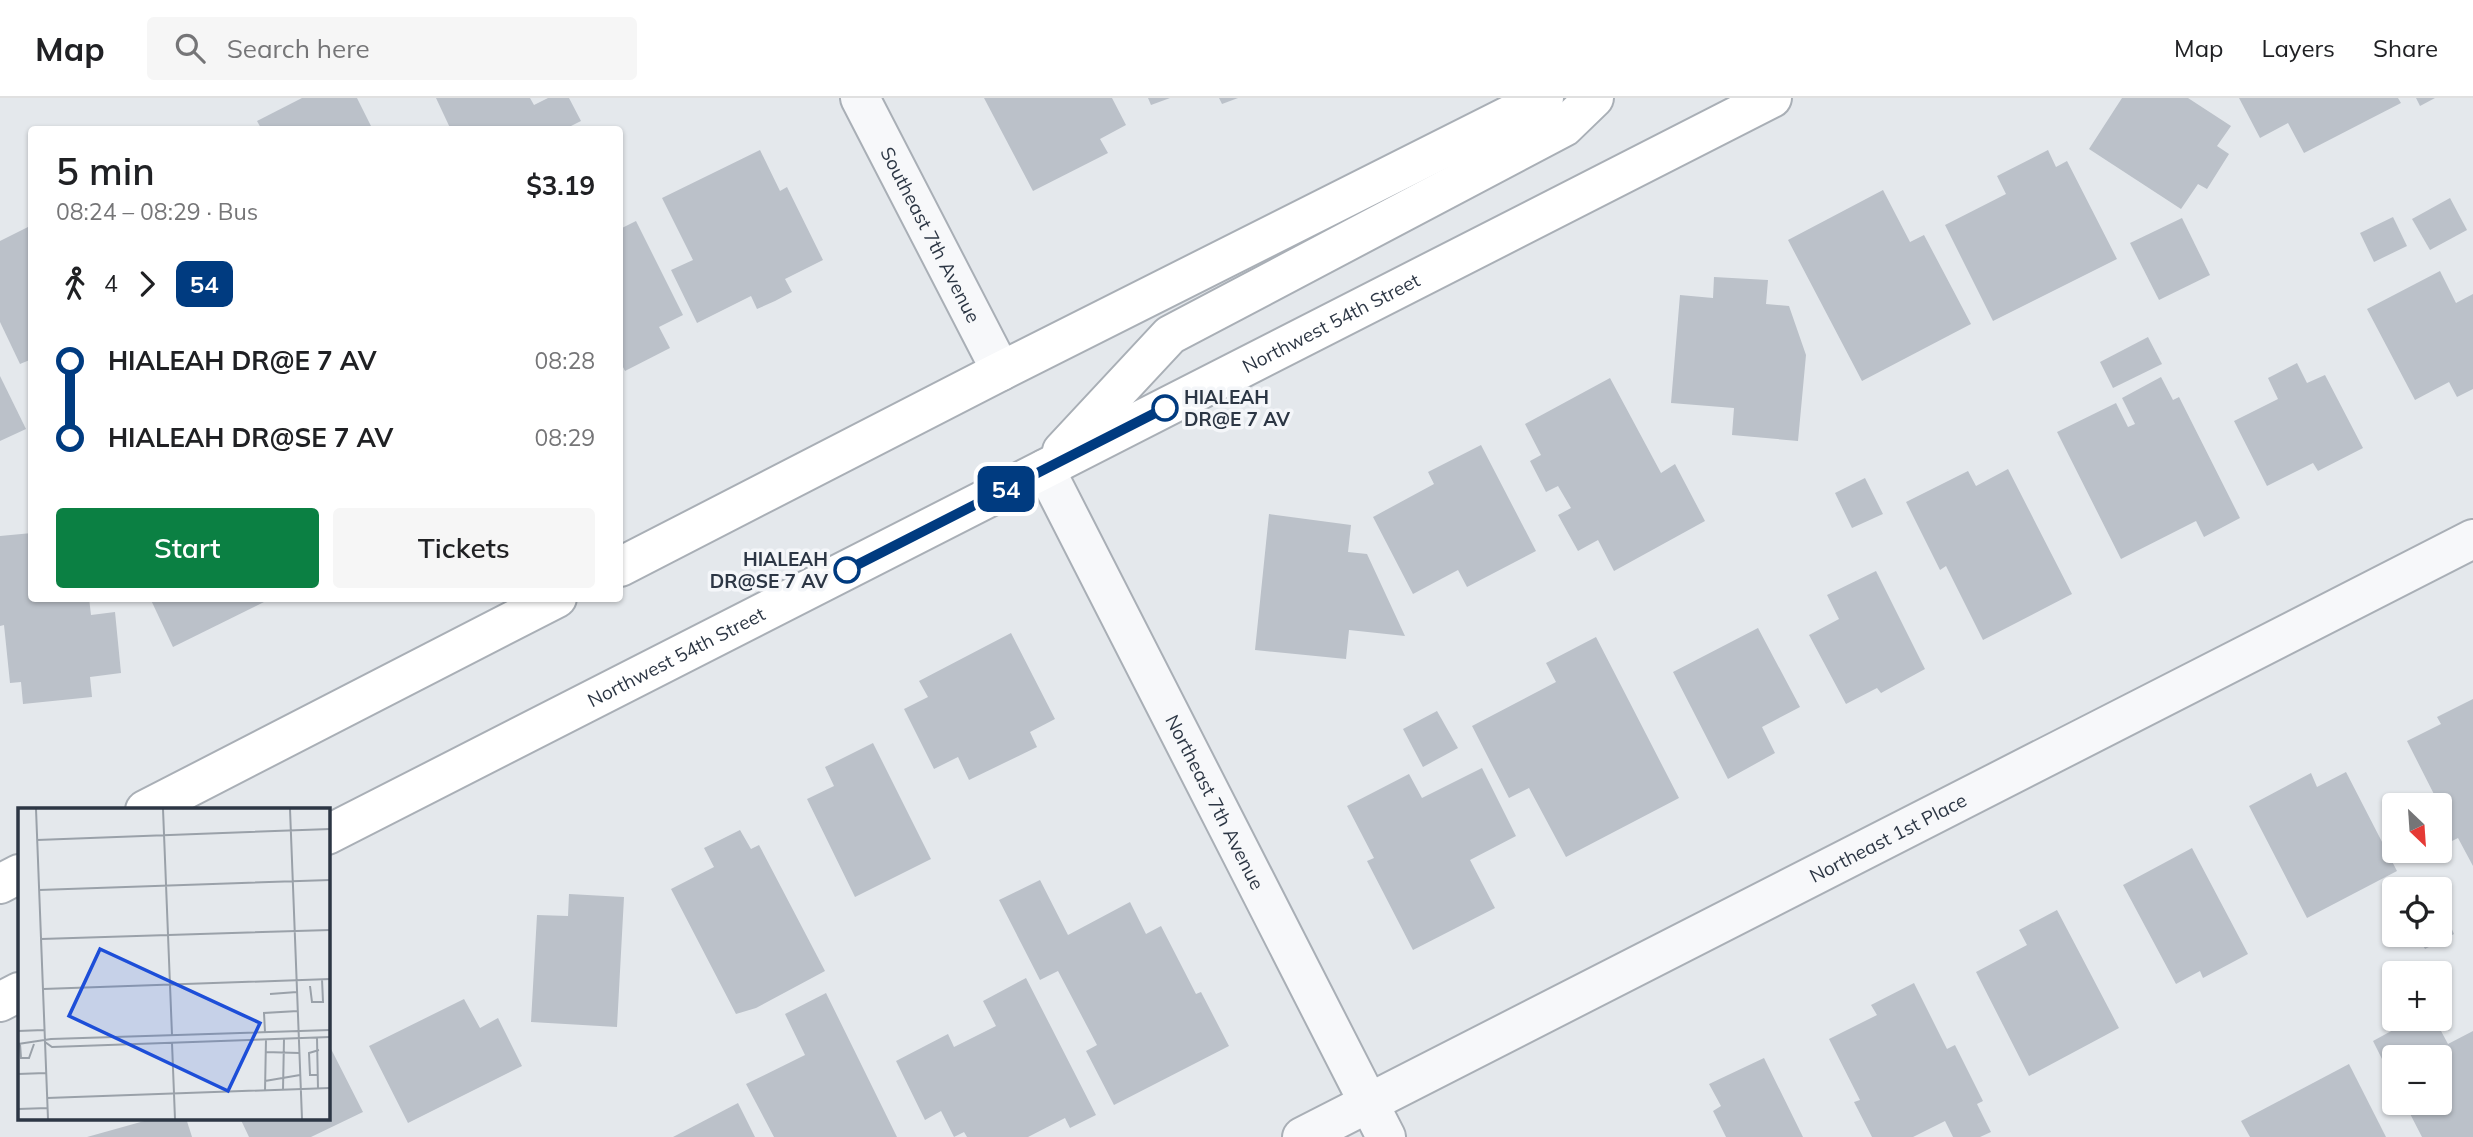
<!DOCTYPE html>
<meta charset="utf-8">
<style>
:root{--surface:#fff;--page:#f6f6f6;--text:#202124;--muted:#757577;--line:#e0e0e0;--accent:#0b8043}
body{margin:0;font-family:Mulish,sans-serif;background:var(--page);color:var(--text);height:100vh;display:flex;flex-direction:column;font-size:26px;white-space:nowrap}
*{box-sizing:border-box;margin:0}
p{font-size:23px;color:var(--muted)}
.icon{flex:none;width:38px;height:38px;fill:none;stroke:currentColor;stroke-width:2;stroke-linecap:round;stroke-linejoin:round}
.map{position:relative;flex:1;overflow:hidden}
.drawer{position:absolute;left:28px;top:28px;width:595px;height:476px;display:flex;flex-direction:column;background:var(--surface);border-radius:7px;box-shadow:0 2px 5px #0004}
.drawer>*{flex:none}
.badge{padding:0 14px;border-radius:10px;font-size:24px;line-height:46px}
.needle{width:46px;rotate:155deg}
.buttons{position:absolute;left:2382px;top:695px;display:grid;gap:14px}
.buttons a{display:grid;place-items:center;width:70px;height:70px;border-radius:7px;background:var(--surface);box-shadow:0 2px 5px #0004;font-size:35px}
.map>.badge{position:absolute;translate:-50% -50%;box-shadow:0 0 0 4px #fff}
.legs{display:flex;align-items:center;gap:10px;height:77px;padding:0 28px;font-size:23px}
.legs p{margin-inline-start:auto}
.summary{display:flex;align-items:center;justify-content:space-between;height:119px;padding:0 28px}
h1{font-size:38px;font-weight:600;line-height:52px}
.cta{display:flex;gap:14px;margin-top:auto;padding:14px 28px}
.cta a{flex:1;height:80px;border-radius:7px;background:var(--accent);color:#fff;font-size:28px;font-weight:600;line-height:80px;text-align:center}
.cta a+a{background:var(--page);color:var(--text)}
ul{padding:0 28px;list-style:none}
li{display:flex;align-items:center;gap:24px;height:77px;font-size:26px}
li i{display:grid;place-items:center;width:10px;height:100%;margin:0 9px;background:currentColor}
li i::after{content:'';width:18px;height:18px;margin:-9px;border:5px solid;border-radius:50%;background:var(--surface)}
li p{margin-inline-start:auto}
li:first-child i{background:linear-gradient(#0000 50%,currentColor 0)}
li:last-child i{background:linear-gradient(currentColor 50%,#0000 0)}
header{display:flex;align-items:center;gap:42px;box-sizing:border-box;height:98px;padding:0 35px;background:var(--surface);border-bottom:2px solid var(--line)}
header strong{font-size:33px}
nav{display:flex;gap:38px;margin-inline-start:auto;font-size:24px}
.search{width:490px;height:63px;background:var(--page);display:flex;align-items:center;gap:18px;box-sizing:border-box;padding:0 24px;border-radius:7px;color:var(--muted);font-size:26px}
.map>svg:first-child{display:block}
.building{fill:#bbc1c9}
.lines{fill:none;stroke-linecap:round;stroke-linejoin:round}
.street-casing{stroke:#a9afb6;stroke-width:42}
.secondary-casing{stroke:#a9afb6;stroke-width:42}
.street{stroke:#f7f8fa;stroke-width:38}
.secondary{stroke:#fff;stroke-width:38}
.line-1-casing{stroke:#fff;stroke-width:16}
.line-1{stroke:#003b80;stroke-width:10}
.stop-1-dot{fill:#fff;stroke:#003b80;stroke-width:3.5}
.labels{text-anchor:middle;dominant-baseline:central;stroke-width:7;stroke-linejoin:round;paint-order:stroke}
.street-label{font-size:19px;fill:#2c3644;stroke:#f4f6f9}
.stop-label{font-size:19px;font-weight:bold;fill:#2c3644;stroke:#f4f6f9;text-anchor:start}
.inset-road{fill:none;stroke:#9aa1a9;stroke-width:2}
.view{fill:#1d4ed8;fill-opacity:0.15;stroke:#1d4ed8;stroke-width:3.5}
.inset-edge{fill:none;stroke:#2c3644;stroke-width:3.5}
</style>
<header>
<strong>Map</strong>
<div class="search"><svg class="icon" aria-label="search" viewBox="0 0 24 24"><circle cx="10" cy="10" r="6"/><path d="M15 15l6 6"/></svg>Search here</div>
<nav><a>Map</a><a>Layers</a><a>Share</a></nav>
</header>
<div class="map">
<svg width="2473" height="1039" viewBox="0 0 2473 1039">
<rect width="100%" height="100%" fill="#e4e8ec"/>
<!-- building -->
<g class="building">
<polygon points="302,0 357,0 373,32 262,32 257,23"/>
<polygon points="436,0 530,0 534,7 548,0 569,0 581,23 563,32 451,32"/>
<polygon points="984,0 1112,0 1126,27 1100,41 1108,55 1033,93"/>
<polygon points="1148,0 1170,0 1151,7"/>
<polygon points="1219,0 1238,0 1222,6"/>
<polygon points="2122,0 2188,0 2231,28 2217,48 2229,56 2207,91 2198,86 2181,111 2089,51"/>
<polygon points="2239,0 2398,0 2401,5 2304,55 2288,25 2260,40"/>
<polygon points="2416,0 2435,0 2420,8"/>
<polygon points="760,52 780,93 787,89 823,162 785,181 792,194 775,203 757,211 751,198 697,225 671,172 693,162 662,100"/>
<polygon points="2048,52 2056,69 2067,63 2117,161 1993,223 1945,127 2006,96 1997,78"/>
<polygon points="1883,92 1910,144 1924,137 1971,226 1862,283 1788,142"/>
<polygon points="2450,100 2467,132 2430,152 2412,121"/>
<polygon points="2393,119 2407,148 2374,164 2360,135"/>
<polygon points="2182,120 2210,177 2159,202 2130,145"/>
<polygon points="636,123 683,217 659,229 670,250 625,273 620,263 620,131"/>
<polygon points="32,127 32,261 20,266 0,224 0,143"/>
<polygon points="2440,173 2456,205 2473,196 2473,291 2457,299 2449,284 2415,302 2367,211"/>
<polygon points="1714,179 1768,182 1766,206 1789,208 1806,257 1798,343 1732,337 1734,310 1671,305 1680,197 1713,200"/>
<polygon points="2148,239 2162,266 2113,290 2100,264"/>
<polygon points="2297,265 2307,285 2325,277 2363,350 2318,373 2313,365 2267,388 2234,323 2278,301 2268,280"/>
<polygon points="0,278 26,331 0,343"/>
<polygon points="2161,279 2173,302 2179,299 2240,420 2204,439 2196,423 2121,461 2057,334 2116,305 2128,329 2135,326 2122,300"/>
<polygon points="1610,280 1661,375 1675,366 1705,423 1614,473 1598,442 1578,453 1558,417 1571,410 1558,388 1546,394 1530,363 1541,357 1525,326"/>
<polygon points="1481,347 1536,453 1467,489 1458,472 1413,496 1373,419 1434,386 1428,374"/>
<polygon points="2008,371 2072,496 1983,542 1946,468 1940,472 1906,404 1968,373 1976,388"/>
<polygon points="1865,380 1883,416 1852,430 1835,395"/>
<polygon points="1269,416 1351,427 1348,454 1367,456 1405,538 1349,532 1346,561 1255,552"/>
<polygon points="32,435 32,500 89,500 91,517 115,514 121,575 90,579 92,599 23,606 21,584 10,585 4,527 0,528 0,438"/>
<polygon points="1876,473 1925,571 1881,595 1877,590 1846,606 1809,537 1839,521 1827,497"/>
<polygon points="150,500 272,500 173,549"/>
<polygon points="1758,530 1800,609 1762,629 1775,655 1728,681 1673,574"/>
<polygon points="1011,535 1055,621 1030,634 1037,649 969,682 958,659 934,671 904,611 928,599 919,583"/>
<polygon points="1596,539 1679,700 1566,759 1529,690 1509,700 1472,628 1556,584 1546,565"/>
<polygon points="2473,601 2473,768 2458,740 2440,749 2440,708 2407,643 2441,626 2437,619"/>
<polygon points="1437,613 1458,650 1423,669 1403,631"/>
<polygon points="873,645 931,761 855,799 807,701 834,688 825,669"/>
<polygon points="1482,670 1516,738 1470,762 1495,810 1413,852 1367,763 1374,760 1347,708 1409,676 1422,700"/>
<polygon points="2346,674 2397,773 2307,820 2249,708 2311,675 2317,689"/>
<polygon points="740,732 751,751 759,747 825,873 756,910 736,916 671,791 714,769 704,750"/>
<polygon points="2192,750 2248,856 2203,880 2200,873 2176,886 2123,787"/>
<polygon points="1040,782 1068,837 1130,804 1146,836 1161,828 1196,896 1201,894 1229,948 1114,1007 1086,953 1097,947 1058,873 1040,882 999,802"/>
<polygon points="569,796 624,799 617,929 531,924 537,817 568,818"/>
<polygon points="2440,805 2454,836 2425,851 2417,836 2440,836"/>
<polygon points="2057,812 2119,930 2029,978 1976,874 2027,847 2019,832"/>
<polygon points="1026,880 1096,1017 1070,1030 1065,1020 1028,1039 967,1039 964,1034 954,1039 941,1013 925,1022 896,963 948,936 954,949 996,928 983,903"/>
<polygon points="1914,885 1947,951 1955,947 1983,1003 1977,1006 1991,1034 1980,1039 1953,1039 1945,1023 1913,1039 1872,1039 1854,1004 1860,1002 1829,941 1877,917 1871,907"/>
<polygon points="826,895 897,1039 774,1039 746,986 805,957 785,916"/>
<polygon points="464,901 480,930 498,920 522,968 408,1025 369,948"/>
<polygon points="2415,920 2434,920 2448,946 2473,933 2473,1039 2422,1039 2404,1004 2440,1004 2440,959 2394,959 2394,985 2373,943"/>
<polygon points="327,943 363,1014 311,1039 249,1039 240,1020 327,1020"/>
<polygon points="1764,960 1803,1039 1726,1039 1713,1013 1721,1008 1709,986"/>
<polygon points="2349,966 2386,1039 2250,1039 2241,1023"/>
<polygon points="738,1005 755,1039 673,1039"/>
<polygon points="155,1020 186,1020 192,1039 87,1039"/>
</g>
<g class="lines">
<!-- street casing -->
<g class="street-casing">
<g id="street">
<path id="s1" d="M 860,0 L 1001,273"/>
<path id="s2" d="M 1045,371 L 1386,1039"/>
<path id="s3" d="M 1302,1039 L 2473,441"/>
</g>
</g>
<!-- secondary casing -->
<g class="secondary-casing">
<g id="secondary">
<polyline points="1062,353 1170,237 1564,29 1594,0"/>
<polyline points="620,469 1001,273 1544,0"/>
<polyline points="145,712 557,500"/>
<path id="s4" d="M 327,737 L 1772,0"/>
<polyline points="0,786 19,776"/>
<polyline points="0,904 19,894"/>
</g>
</g>
<!-- street -->
<use href="#street" class="street"/>
<!-- secondary -->
<use href="#secondary" class="secondary"/>
</g>
<g class="lines">
<!-- line-1 casing -->
<g class="line-1-casing">
<polyline id="line-1" points="847,472 1165,310"/>
</g>
<!-- line-1 -->
<use href="#line-1" class="line-1"/>
</g>
<!-- markers -->
<g class="stop-1-dot">
<circle cx="1165" cy="310" r="12"/>
<circle cx="847" cy="472" r="12"/>
</g>
<g class="labels">
<!-- street labels -->
<g class="street-label">
<text stroke="none"><textPath href="#s1" startOffset="154">Southeast 7th Avenue</textPath></text>
<text stroke="none"><textPath href="#s4" startOffset="1127">Northwest 54th Street</textPath></text>
<text stroke="none"><textPath href="#s4" startOffset="392">Northwest 54th Street</textPath></text>
<text stroke="none"><textPath href="#s2" startOffset="374">Northeast 7th Avenue</textPath></text>
<text stroke="none"><textPath href="#s3" startOffset="658">Northeast 1st Place</textPath></text>
</g>
<!-- stop labels -->
<g class="stop-label">
<text x="1184" y="299">HIALEAH<tspan x="1184" dy="22">DR@E 7 AV</tspan></text>
<text x="828" y="461" text-anchor="end">HIALEAH<tspan x="828" dy="22">DR@SE 7 AV</tspan></text>
</g>
</g>
<!-- overview -->
<g transform="translate(18 710)">
<rect width="312" height="312" fill="#e4e8ec"/>
<path class="inset-road" d="M 18,1 L 30,311M 145,1 L 154,227M 272,1 L 284,311M 19,32 L 312,21M 21,82 L 312,72M 23,131 L 312,122M 292,178 L 294,194 L 305,194 L 304,171M 25,181 L 312,171M 252,186 L 279,184M 0,223 L 26,222M 247,224 L 246,205 L 280,203M 299,230 L 300,281M 27,234 L 34,239 L 312,229M 154,235 L 157,311M 0,236 L 33,231 L 312,222M 2,236 L 3,250 L 11,250 L 16,236M 247,244 L 281,245M 0,266 L 28,265M 300,267 L 292,267 L 291,245 L 301,242M 247,273 L 282,267M 265,282 L 266,231M 247,283 L 248,231M 29,290 L 312,280M 0,301 L 30,300"/>
<path class="view" d="M 82,141 L 242,215 L 210,283 L 51,208 Z"/>
<rect width="312" height="312" class="inset-edge"/>
</g>
</svg>
<div class="buttons">
<a><svg class="needle" viewBox="-14 -14 28 28"><path d="M0-13l5 13h-10z" fill="#e53935"/><path d="M0 13l5-13h-10z" fill="#757577"/></svg></a>
<a><svg class="icon" aria-label="locate" viewBox="0 0 24 24"><circle cx="12" cy="12" r="6"/><path d="M12 2v4M12 18v4M2 12h4M18 12h4"/></svg></a>
<a>+</a>
<a>−</a>
</div>
<b class="badge" style="left:1006px;top:391px;background:#003b80;color:#fff">54</b>
<section class="drawer">
<div class="summary"><div><h1>5 min</h1><p>08:24 – 08:29 · Bus</p></div><b>$3.19</b></div>
<div class="legs"><svg class="icon" aria-label="walk" viewBox="0 0 24 24"><circle cx="13" cy="4" r="2"/><path d="M13 8l-2 6 4 7M11 14l-3 7M7 12l3-4h3l4 4"/></svg>4<svg class="icon" aria-label="forward" viewBox="0 0 24 24"><path d="M9 5l7 7-7 7"/></svg><b class="badge" style="background:#003b80;color:#fff">54</b></div>
<ul>
<li><i style="color:#003b80"></i><b>HIALEAH DR@E 7 AV</b><p>08:28</p></li>
<li><i style="color:#003b80"></i><b>HIALEAH DR@SE 7 AV</b><p>08:29</p></li>
</ul>
<div class="cta"><a>Start</a><a>Tickets</a></div>
</section>
</div>
